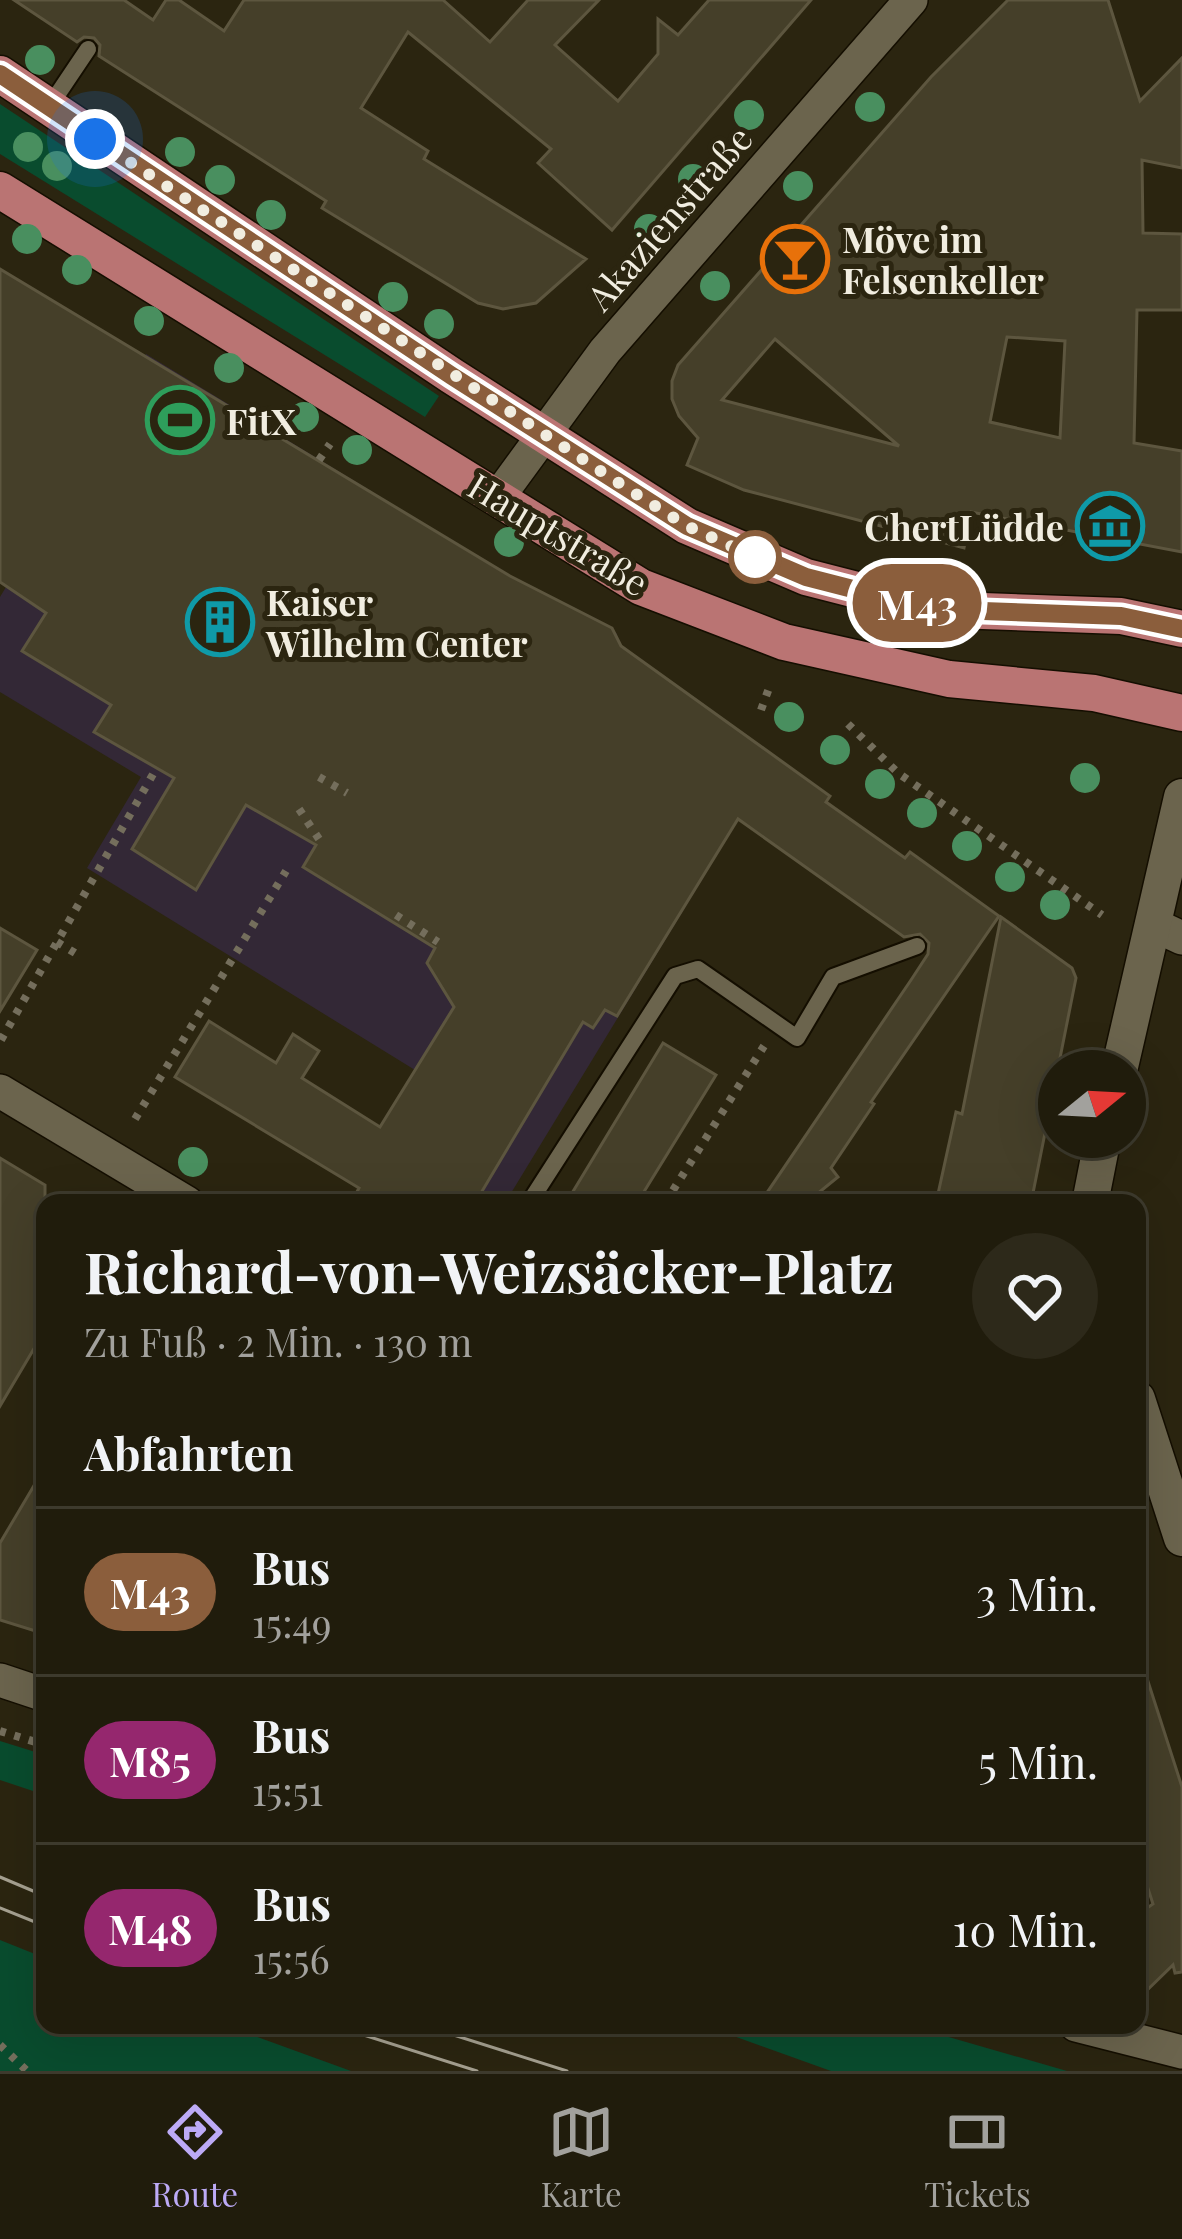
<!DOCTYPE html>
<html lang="de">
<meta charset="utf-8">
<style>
:root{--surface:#201c0c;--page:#2d291a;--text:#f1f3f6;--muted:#a2a19d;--line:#3d3a2d;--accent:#bcaaf6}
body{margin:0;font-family:"Playfair Display",serif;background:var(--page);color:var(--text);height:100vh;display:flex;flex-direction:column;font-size:45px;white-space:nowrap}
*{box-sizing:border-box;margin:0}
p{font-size:39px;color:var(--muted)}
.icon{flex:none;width:66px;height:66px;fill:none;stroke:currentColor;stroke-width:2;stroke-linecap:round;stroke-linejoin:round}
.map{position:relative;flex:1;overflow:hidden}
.drawer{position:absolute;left:36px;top:1194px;width:1110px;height:840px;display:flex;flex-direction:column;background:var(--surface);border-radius:24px;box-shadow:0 12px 48px #0002,0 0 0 3px var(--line)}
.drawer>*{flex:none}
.badge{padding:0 24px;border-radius:39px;font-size:42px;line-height:78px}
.needle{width:78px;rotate:72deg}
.tools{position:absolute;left:1038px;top:1050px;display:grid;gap:24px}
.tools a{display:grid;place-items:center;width:108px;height:108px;border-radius:50%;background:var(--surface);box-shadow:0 12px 48px #0002,0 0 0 3px var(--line);font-size:60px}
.you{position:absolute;width:60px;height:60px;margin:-30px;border:9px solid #fff;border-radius:50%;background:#1a73e8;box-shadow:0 0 0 18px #1a73e833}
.map>.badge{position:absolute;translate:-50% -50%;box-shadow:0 0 0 6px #fff}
h2{padding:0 48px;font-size:45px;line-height:108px}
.round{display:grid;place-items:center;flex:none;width:126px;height:126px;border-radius:63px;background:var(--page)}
.summary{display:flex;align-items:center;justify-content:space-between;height:204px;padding:0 48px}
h1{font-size:57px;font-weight:700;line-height:90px}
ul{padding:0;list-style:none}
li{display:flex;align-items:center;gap:36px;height:168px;padding:0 48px;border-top:3px solid var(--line)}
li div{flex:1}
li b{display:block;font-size:45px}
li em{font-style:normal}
li .badge{min-width:132px;font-weight:700;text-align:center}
.menu{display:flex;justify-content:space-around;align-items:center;height:168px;border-top:3px solid var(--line);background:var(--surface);font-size:33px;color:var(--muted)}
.menu a{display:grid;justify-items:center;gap:6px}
.menu .current{color:var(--accent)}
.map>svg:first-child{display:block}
.commercial{fill:#332836}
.green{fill:#094c2e}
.building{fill:#453f29;stroke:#5d563f;stroke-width:3;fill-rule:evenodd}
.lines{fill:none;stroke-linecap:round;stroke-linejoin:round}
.lane-casing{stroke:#140e00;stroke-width:20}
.street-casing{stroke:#140e00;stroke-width:36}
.secondary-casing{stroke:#140e00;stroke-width:39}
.primary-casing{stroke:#140e00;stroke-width:39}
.path{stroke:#746e5c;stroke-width:8;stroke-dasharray:6 9;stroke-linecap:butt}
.lane{stroke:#6b644d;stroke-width:16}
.street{stroke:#6b644d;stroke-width:33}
.secondary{stroke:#6b644d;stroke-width:36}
.primary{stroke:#ba7473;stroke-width:36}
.tram{stroke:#a6a191;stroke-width:3}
.tree{fill:#498f5f}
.line-casing{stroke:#fff;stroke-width:27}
.line{stroke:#8b5e3c;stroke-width:18}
.walk{stroke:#f1ede0;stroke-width:12;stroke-dasharray:0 21.6}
.stop-dot{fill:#fff;stroke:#8b5e3c;stroke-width:6}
.labels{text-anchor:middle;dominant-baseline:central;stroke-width:10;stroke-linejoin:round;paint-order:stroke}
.street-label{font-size:36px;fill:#f1ede0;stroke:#2b2510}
.poi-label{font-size:36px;font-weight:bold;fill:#f1ede0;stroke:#2b2510;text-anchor:start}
</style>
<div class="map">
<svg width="1182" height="2071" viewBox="0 0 1182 2071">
<rect width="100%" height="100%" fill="#2b2510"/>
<!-- commercial -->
<polygon class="commercial" points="146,354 510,576 596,625 607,625 617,634 618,644 776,757 728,825 709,868 505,1203 351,1203 393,1132 404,1089 415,1070 87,868 141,777 0,692 0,597"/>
<!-- green -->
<g class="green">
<polygon points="0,104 439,396 425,417 0,154"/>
<polygon points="0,1741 45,1755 45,1795 0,1780"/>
<polygon points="0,1940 45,1958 45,2025 224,2025 351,2071 0,2071"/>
<polygon points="703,2025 817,2025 843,2033 870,2025 907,2025 1067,2071 831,2071"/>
</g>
<!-- building -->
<g class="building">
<polygon points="14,0 124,0 153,20 166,0 179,0 224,31 244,0 443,0 490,42 528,0 599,0 555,45 618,101 658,54 658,19 678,35 709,0 811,0 612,230 538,163 551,149 408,32 361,108 428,151 424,159 586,259 536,303 503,309 478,303 322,208 326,201 99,56 100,45 94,38 84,37 77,42"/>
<path d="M 1008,0 L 1108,0 L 1140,101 L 1182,58 L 1182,168 L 1142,160 L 1143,233 L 1182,234 L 1182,310 L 1137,310 L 1134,443 L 1182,451 L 1182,552 L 971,512 L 964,548 L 744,490 L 687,465 L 698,438 L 679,416 L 672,399 L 672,381 L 678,365 L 931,77 ZM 1007,337 L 1065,341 L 1060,438 L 990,422 ZM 775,339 L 899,446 L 722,400 Z"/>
<polygon points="0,269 510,576 612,628 621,646 830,796 826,802 905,858 910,852 999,916 871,1102 874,1104 831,1168 838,1177 806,1203 760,1203 911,980 928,954 929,943 920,934 904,937 738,819 617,1016 605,1010 593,1028 583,1022 475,1203 351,1203 359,1188 175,1077 209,1021 276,1063 293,1034 319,1051 302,1078 380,1127 454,1007 427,963 435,948 303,867 316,845 246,805 196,890 132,849 174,778 94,732 111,705 22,651 46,613 0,582"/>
<polygon points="1001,917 1072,968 1076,978 1031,1203 936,1203 956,1112 962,1114"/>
<polygon points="0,928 37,950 0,1011"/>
<polygon points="663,1043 716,1075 637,1203 566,1203"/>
<polygon points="0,1158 45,1185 45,1330 0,1406"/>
<polygon points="45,1467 45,1634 0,1620 0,1543"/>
<polygon points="1144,1669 1182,1787 1182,1972 1175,1973 1173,1965 1137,2000 1137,1915 1153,1904 1137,1855 1137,1670"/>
</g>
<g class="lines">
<!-- lane casing -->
<g class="lane-casing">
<g id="lane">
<polyline points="49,107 88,49"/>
<polyline points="529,1203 675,976 698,969 797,1038 833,977 917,946"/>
</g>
</g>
<!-- street casing -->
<g class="street-casing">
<g id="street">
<polyline points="499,496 605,351 911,0"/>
<polyline points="1152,924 1182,938"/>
<polyline points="0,1091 187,1203"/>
<polyline points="0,1680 45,1695"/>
<polyline points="1076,2025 1182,2052"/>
</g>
</g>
<!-- secondary casing -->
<g class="secondary-casing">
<g id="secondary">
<polyline points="1119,1071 1182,797"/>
<polyline points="1090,1203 1103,1137"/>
<polyline points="1137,1399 1182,1538"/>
</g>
</g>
<!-- primary casing -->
<g class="primary-casing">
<g id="primary">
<polyline points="0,74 452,376 687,526 806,577 880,596 955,610 1121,616 1182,629"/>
<polyline points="0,190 641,587 784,642 949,679 1094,693 1182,713"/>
</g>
</g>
<!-- path -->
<g class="path">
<polyline points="319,460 330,444"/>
<polyline points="761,710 769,688"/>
<polyline points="848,724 898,773 1102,915"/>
<polyline points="319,777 347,793"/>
<polyline points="299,809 319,839"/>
<polyline points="396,915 438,942"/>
<polyline points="57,942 75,953"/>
<polyline points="1,1040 156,769"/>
<polyline points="135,1119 286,871"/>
<polyline points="665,1203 764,1046"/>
<polyline points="0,1731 45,1745"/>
<polyline points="0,2045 27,2071"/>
</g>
<!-- lane -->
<use href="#lane" class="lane"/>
<!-- street -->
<use href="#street" class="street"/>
<!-- secondary -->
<use href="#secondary" class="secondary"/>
<!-- primary -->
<use href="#primary" class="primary"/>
<!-- tram -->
<g class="tram">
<polyline points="0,1877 45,1896"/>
<polyline points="0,1908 45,1926"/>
<polyline points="332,2025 477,2071"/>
<polyline points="422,2025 567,2071"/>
</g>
</g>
<!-- trees -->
<g class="tree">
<circle cx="40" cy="60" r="15"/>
<circle cx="870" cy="107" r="15"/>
<circle cx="749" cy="115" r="15"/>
<circle cx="28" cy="147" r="15"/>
<circle cx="180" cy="152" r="15"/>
<circle cx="57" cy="166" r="15"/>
<circle cx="693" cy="179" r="15"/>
<circle cx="220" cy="180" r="15"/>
<circle cx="798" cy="186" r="15"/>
<circle cx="271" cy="215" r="15"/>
<circle cx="649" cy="229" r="15"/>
<circle cx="27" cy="239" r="15"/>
<circle cx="77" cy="270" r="15"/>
<circle cx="715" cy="286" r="15"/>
<circle cx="393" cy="297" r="15"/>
<circle cx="149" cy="321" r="15"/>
<circle cx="439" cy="324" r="15"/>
<circle cx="229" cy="368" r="15"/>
<circle cx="304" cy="417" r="15"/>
<circle cx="357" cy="450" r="15"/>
<circle cx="509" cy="542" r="15"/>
<circle cx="789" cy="717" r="15"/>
<circle cx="835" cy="750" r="15"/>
<circle cx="1085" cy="778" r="15"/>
<circle cx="880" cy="784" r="15"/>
<circle cx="922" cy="813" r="15"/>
<circle cx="967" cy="846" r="15"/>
<circle cx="1010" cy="877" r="15"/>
<circle cx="1055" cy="905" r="15"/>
<circle cx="193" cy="1162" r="15"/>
</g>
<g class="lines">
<!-- line casing -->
<g class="line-casing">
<polyline id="line" points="0,74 452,376 687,526 806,577 880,596 955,610 1121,616 1182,629"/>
</g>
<!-- line -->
<use href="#line" class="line"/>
<!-- walk -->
<polyline class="walk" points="95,139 628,489 687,526 755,557"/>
</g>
<!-- icons -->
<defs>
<g id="bar-ring" transform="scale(3.45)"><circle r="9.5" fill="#2b2510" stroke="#e8710a" stroke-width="1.5"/><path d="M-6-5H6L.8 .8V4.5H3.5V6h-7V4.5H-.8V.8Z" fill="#e8710a"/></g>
<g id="stadium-ring" transform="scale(3.45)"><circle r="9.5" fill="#2b2510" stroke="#2e9e5b" stroke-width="1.5"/><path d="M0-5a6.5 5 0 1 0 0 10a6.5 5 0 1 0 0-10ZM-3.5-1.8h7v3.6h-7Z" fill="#2e9e5b"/></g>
<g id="museum-ring" transform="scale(3.45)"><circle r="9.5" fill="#2b2510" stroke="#0f9aa8" stroke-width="1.5"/><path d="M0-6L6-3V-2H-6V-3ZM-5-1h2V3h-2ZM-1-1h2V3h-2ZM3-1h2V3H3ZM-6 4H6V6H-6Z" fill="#0f9aa8"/></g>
<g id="building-ring" transform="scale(3.45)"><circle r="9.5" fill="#2b2510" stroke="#0f9aa8" stroke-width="1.5"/><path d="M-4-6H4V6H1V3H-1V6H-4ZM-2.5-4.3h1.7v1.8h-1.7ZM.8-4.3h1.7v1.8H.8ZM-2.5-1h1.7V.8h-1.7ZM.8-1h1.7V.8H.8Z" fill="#0f9aa8"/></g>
</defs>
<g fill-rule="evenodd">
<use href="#bar-ring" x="795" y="259"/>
<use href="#stadium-ring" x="180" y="420"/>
<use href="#museum-ring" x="1110" y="526"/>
<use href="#building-ring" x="220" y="622"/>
</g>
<!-- markers -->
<circle class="stop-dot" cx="755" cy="557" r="24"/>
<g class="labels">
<!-- street labels -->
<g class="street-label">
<text transform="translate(668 217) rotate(-49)">Akazienstraße</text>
<text transform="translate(559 533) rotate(31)">Hauptstraße</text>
</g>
<!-- poi labels -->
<g class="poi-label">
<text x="842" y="238">Möve im<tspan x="842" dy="41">Felsenkeller</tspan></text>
<text x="226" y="420">FitX</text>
<text x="1064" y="526" text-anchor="end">ChertLüdde</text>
<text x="266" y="601">Kaiser<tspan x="266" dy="41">Wilhelm Center</tspan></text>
</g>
</g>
</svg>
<div class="tools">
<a><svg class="needle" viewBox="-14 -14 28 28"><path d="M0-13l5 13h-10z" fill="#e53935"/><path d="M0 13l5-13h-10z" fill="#a2a19d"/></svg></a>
</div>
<div class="you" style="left:95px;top:139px"></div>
<b class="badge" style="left:917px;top:603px;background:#8b5e3c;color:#fff">M43</b>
<section class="drawer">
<div class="summary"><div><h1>Richard-von-Weizsäcker-Platz</h1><p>Zu Fuß · 2 Min. · 130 m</p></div><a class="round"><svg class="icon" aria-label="heart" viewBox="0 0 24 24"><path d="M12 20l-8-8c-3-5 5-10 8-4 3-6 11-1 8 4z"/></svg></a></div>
<h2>Abfahrten</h2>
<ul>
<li><span class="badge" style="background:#8b5e3c;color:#fff">M43</span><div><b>Bus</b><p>15:49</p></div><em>3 Min.</em></li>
<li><span class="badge" style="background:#95276e;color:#fff">M85</span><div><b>Bus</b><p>15:51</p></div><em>5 Min.</em></li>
<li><span class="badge" style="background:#95276e;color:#fff">M48</span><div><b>Bus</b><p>15:56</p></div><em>10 Min.</em></li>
</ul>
</section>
</div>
<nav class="menu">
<a class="current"><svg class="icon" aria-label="directions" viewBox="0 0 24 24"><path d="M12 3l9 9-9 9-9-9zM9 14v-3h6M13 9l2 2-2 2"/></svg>Route</a>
<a><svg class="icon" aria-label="map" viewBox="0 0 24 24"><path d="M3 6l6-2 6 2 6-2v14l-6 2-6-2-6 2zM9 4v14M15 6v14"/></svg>Karte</a>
<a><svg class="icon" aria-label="tickets" viewBox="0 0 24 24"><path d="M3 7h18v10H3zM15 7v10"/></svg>Tickets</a>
</nav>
